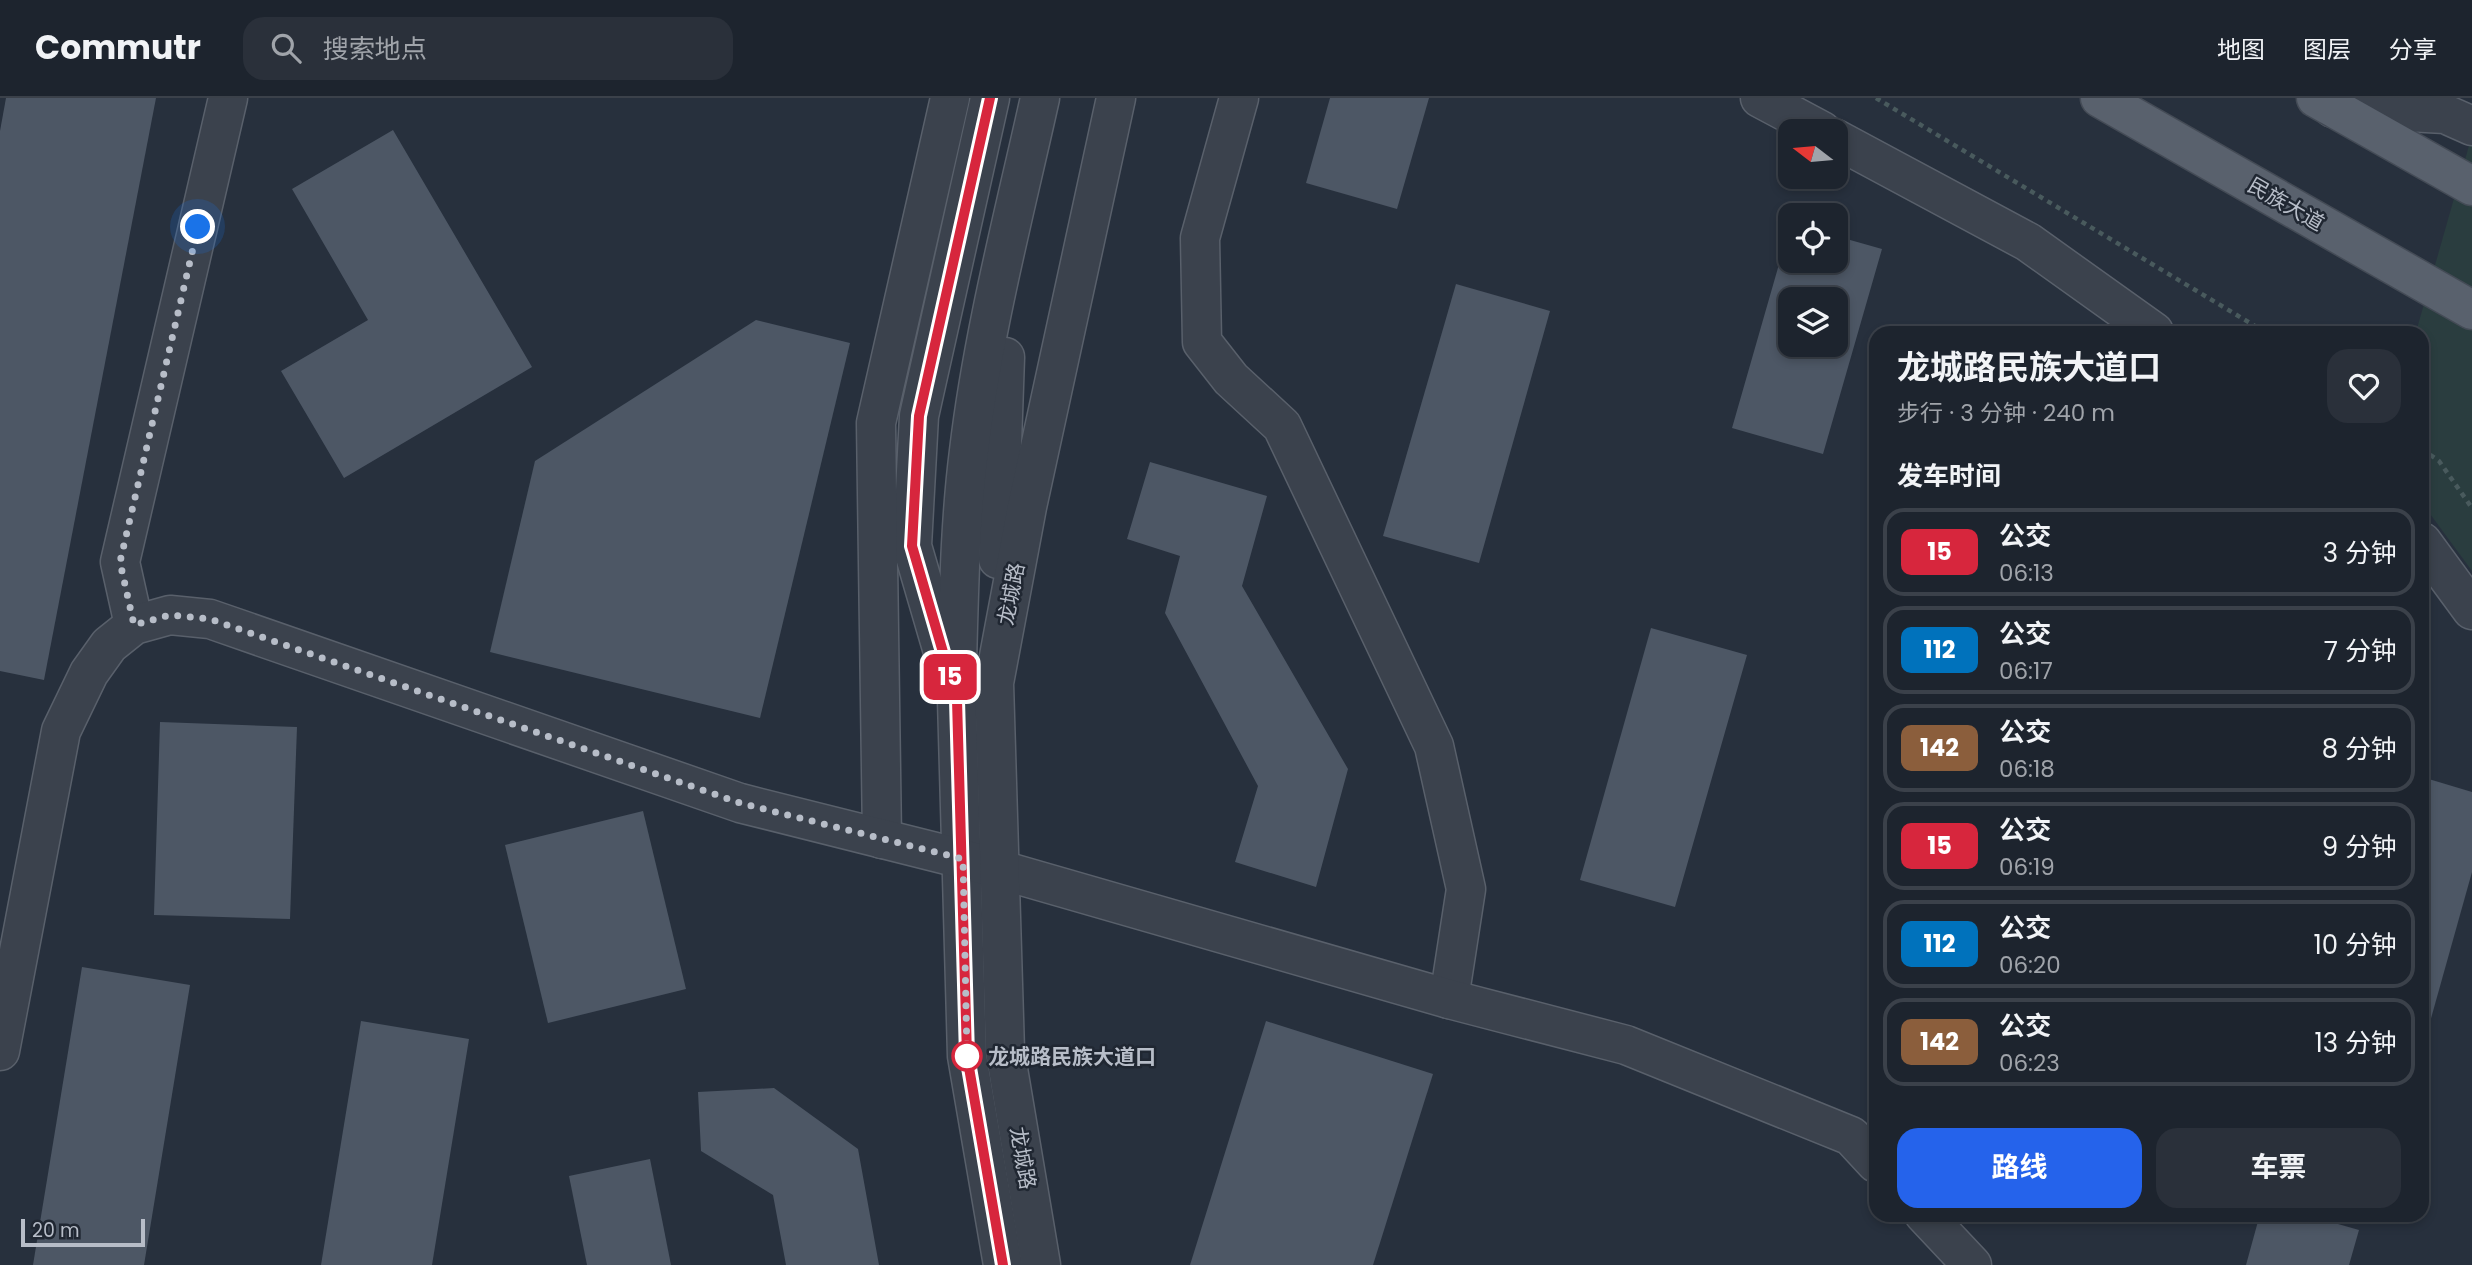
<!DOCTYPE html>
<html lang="zh">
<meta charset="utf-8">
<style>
:root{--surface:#1d242e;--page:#2a303a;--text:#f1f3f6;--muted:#a0a4aa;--line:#3b414a;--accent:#2563eb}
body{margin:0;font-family:Poppins,"Noto Sans SC",sans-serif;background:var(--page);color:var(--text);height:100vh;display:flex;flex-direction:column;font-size:26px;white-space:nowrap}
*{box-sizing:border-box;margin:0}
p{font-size:23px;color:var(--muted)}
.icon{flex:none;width:38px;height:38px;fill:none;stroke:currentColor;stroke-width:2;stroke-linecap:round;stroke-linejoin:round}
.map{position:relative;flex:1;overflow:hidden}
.details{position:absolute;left:1869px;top:228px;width:560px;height:896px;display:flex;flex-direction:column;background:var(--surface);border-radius:21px;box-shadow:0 4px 10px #0003,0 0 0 2px var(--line)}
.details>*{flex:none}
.badge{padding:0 14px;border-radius:10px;font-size:24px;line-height:46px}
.needle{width:46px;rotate:286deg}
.buttons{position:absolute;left:1778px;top:21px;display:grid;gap:14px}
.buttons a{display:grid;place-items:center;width:70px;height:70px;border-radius:14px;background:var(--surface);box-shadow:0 4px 10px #0003,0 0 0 2px var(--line);font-size:35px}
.scale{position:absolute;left:21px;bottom:18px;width:124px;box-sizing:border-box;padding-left:7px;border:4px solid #b7bdc8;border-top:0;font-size:19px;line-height:24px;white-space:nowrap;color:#b7bdc8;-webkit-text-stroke:5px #202732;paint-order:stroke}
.you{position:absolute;width:35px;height:35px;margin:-18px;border:5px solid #fff;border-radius:50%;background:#1a73e8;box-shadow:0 0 0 10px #1a73e833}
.map>.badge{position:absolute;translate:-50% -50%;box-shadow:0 0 0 4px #fff}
h2{padding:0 28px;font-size:26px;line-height:63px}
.round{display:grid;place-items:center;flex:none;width:74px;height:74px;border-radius:21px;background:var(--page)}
.overview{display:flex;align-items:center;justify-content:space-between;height:119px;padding:0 28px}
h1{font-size:33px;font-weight:700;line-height:52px}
.primary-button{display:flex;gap:14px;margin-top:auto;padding:14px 28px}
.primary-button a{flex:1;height:80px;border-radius:21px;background:var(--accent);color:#fff;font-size:28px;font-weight:700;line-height:80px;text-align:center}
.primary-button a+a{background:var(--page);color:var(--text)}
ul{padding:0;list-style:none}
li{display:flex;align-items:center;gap:21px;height:88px;margin:0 14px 10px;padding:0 14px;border:4px solid var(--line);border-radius:21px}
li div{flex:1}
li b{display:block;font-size:26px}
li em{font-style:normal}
li .badge{min-width:77px;font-weight:700;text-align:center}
header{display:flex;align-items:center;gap:42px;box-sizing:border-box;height:98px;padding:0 35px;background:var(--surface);border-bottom:2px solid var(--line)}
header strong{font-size:33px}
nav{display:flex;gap:38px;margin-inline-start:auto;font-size:24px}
.search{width:490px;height:63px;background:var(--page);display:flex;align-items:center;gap:18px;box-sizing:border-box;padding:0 24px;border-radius:21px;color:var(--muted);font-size:26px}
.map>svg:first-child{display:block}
.green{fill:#2a3d3f}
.building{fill:#4d5765;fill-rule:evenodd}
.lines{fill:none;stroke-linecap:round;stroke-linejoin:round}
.minor-casing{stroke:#59606b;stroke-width:41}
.major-casing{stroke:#444b56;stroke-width:41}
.path{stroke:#495a5d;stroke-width:4.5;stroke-dasharray:5 5;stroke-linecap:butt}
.minor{stroke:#3b424d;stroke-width:38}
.major{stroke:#59616d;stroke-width:38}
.line-casing{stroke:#fff;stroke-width:16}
.line{stroke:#d7263d;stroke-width:10}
.walk{stroke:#b7bdc8;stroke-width:7;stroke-dasharray:0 12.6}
.stop-dot{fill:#fff;stroke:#d7263d;stroke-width:3.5}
.labels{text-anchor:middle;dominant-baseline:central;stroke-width:5;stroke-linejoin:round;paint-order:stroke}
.street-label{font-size:21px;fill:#b7bdc8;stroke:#202732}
.stop-label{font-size:21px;font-weight:bold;fill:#b7bdc8;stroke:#202732;text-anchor:start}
</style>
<header>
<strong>Commutr</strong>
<div class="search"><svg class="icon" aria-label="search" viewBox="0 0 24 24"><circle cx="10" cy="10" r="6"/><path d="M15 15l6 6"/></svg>搜索地点</div>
<nav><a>地图</a><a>图层</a><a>分享</a></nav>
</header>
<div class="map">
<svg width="2472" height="1167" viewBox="0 0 2472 1167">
<rect width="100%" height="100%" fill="#27303d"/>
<!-- green -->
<polygon class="green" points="2472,37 2472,473 2422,405 2422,234 2416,234"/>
<!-- building -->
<g class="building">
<polygon points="6,0 156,0 44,582 0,573 0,33"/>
<polygon points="1330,0 1429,0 1397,111 1306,85"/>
<polygon points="393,32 532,269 344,380 281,273 368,222 292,91"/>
<path d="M 1790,128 L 1790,163 L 1836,163 L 1836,138 L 1882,151 L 1823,356 L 1732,330 ZM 1790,201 L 1836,201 L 1836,247 L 1790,247 Z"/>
<polygon points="1456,186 1550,213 1479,465 1383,438"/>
<polygon points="756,222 850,245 760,620 490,554 535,363"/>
<polygon points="1150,364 1267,398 1242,488 1348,671 1316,789 1235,764 1258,688 1165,515 1180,458 1127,441"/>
<polygon points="1651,530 1747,557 1675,809 1580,782"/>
<polygon points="160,624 297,629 290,821 154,817"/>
<polygon points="2422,679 2472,694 2472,774 2423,949"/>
<polygon points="643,713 686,891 548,925 505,747"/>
<polygon points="82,869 190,887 144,1167 33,1167"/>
<polygon points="361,923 469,941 432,1167 321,1167"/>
<polygon points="1266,923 1433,976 1373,1167 1190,1167"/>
<polygon points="774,990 858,1051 879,1167 786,1167 773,1097 701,1053 698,994"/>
<polygon points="650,1061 671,1167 587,1167 569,1078"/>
<polygon points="2260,1116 2303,1116 2359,1132 2349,1167 2246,1167"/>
</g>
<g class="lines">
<!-- minor casing -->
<g class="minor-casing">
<g id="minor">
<polyline points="990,0 919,318 912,448 957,602 967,958 1003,1167"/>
<polyline points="1239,0 1200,140 1202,244 1231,281 1282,328 1434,648 1466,791 1449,901"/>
<polyline points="1760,0 1822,33"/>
<polyline points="2333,10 2445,16 2472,28"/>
<polyline points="1836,41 2028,144 2154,234"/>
<polyline points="2422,444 2472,512"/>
<polyline points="998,461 1005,259"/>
<polyline points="134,527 120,464 228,0"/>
<path d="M 957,565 C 959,494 960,424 969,353 C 983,234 1014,117 1040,0"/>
<polyline points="882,741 876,325 950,0"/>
<polyline points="0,953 61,633 89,575 109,547 134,527 170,517 210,521 740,705 963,761 1449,901 1626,947 1851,1038 1876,1065"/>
<polyline points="1924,1116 1972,1167"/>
<polyline points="1041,1167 1005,953 994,585 1027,409 1116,0"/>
</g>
</g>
<!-- major casing -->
<g class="major-casing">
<g id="major">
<polyline points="2100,0 2472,212"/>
<polyline points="2316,0 2472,88"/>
</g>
</g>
<!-- path -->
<g class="path">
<polyline points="1876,0 2265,234"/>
<polyline points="2422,351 2439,363 2472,410"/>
</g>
<!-- minor -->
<use href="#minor" class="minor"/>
<!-- major -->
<use href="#major" class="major"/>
</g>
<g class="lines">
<!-- line casing -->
<g class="line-casing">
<polyline id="line" points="990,0 919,318 912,448 957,602 967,958 1003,1167"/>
</g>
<!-- line -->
<use href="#line" class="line"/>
<!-- walk -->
<polyline class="walk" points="198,129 120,464 134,527 170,517 210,521 740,705 963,761 967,958"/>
</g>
<!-- markers -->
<circle class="stop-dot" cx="967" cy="958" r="14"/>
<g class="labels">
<!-- street labels -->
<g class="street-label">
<text transform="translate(2286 106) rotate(30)">民族大道</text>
<text transform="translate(1011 496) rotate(-79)">龙城路</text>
<text transform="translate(1023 1060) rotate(80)">龙城路</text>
</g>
<!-- stop labels -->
<g class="stop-label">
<text x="988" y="958">龙城路民族大道口</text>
</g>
</g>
</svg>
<div class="buttons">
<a><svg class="needle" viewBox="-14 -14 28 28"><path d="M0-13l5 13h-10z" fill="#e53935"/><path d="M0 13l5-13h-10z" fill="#a0a4aa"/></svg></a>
<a><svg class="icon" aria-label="locate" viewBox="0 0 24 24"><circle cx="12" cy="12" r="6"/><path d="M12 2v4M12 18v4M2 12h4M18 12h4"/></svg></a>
<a><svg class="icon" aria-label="layers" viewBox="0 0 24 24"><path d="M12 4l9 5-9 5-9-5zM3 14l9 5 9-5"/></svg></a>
</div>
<div class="scale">20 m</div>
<div class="you" style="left:198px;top:129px"></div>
<b class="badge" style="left:950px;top:579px;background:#d7263d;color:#fff">15</b>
<section class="details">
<div class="overview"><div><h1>龙城路民族大道口</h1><p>步行 · 3 分钟 · 240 m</p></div><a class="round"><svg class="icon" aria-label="heart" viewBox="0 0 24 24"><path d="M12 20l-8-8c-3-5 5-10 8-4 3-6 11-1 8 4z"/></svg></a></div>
<h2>发车时间</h2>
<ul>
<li><span class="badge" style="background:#d7263d;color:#fff">15</span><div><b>公交</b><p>06:13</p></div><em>3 分钟</em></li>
<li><span class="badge" style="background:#0072bc;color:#fff">112</span><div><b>公交</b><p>06:17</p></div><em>7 分钟</em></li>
<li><span class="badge" style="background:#8b5e3c;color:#fff">142</span><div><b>公交</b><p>06:18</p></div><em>8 分钟</em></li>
<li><span class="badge" style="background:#d7263d;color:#fff">15</span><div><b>公交</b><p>06:19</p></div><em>9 分钟</em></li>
<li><span class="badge" style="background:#0072bc;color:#fff">112</span><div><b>公交</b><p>06:20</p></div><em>10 分钟</em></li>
<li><span class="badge" style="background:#8b5e3c;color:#fff">142</span><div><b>公交</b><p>06:23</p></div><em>13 分钟</em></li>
</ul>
<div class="primary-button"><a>路线</a><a>车票</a></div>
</section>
</div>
